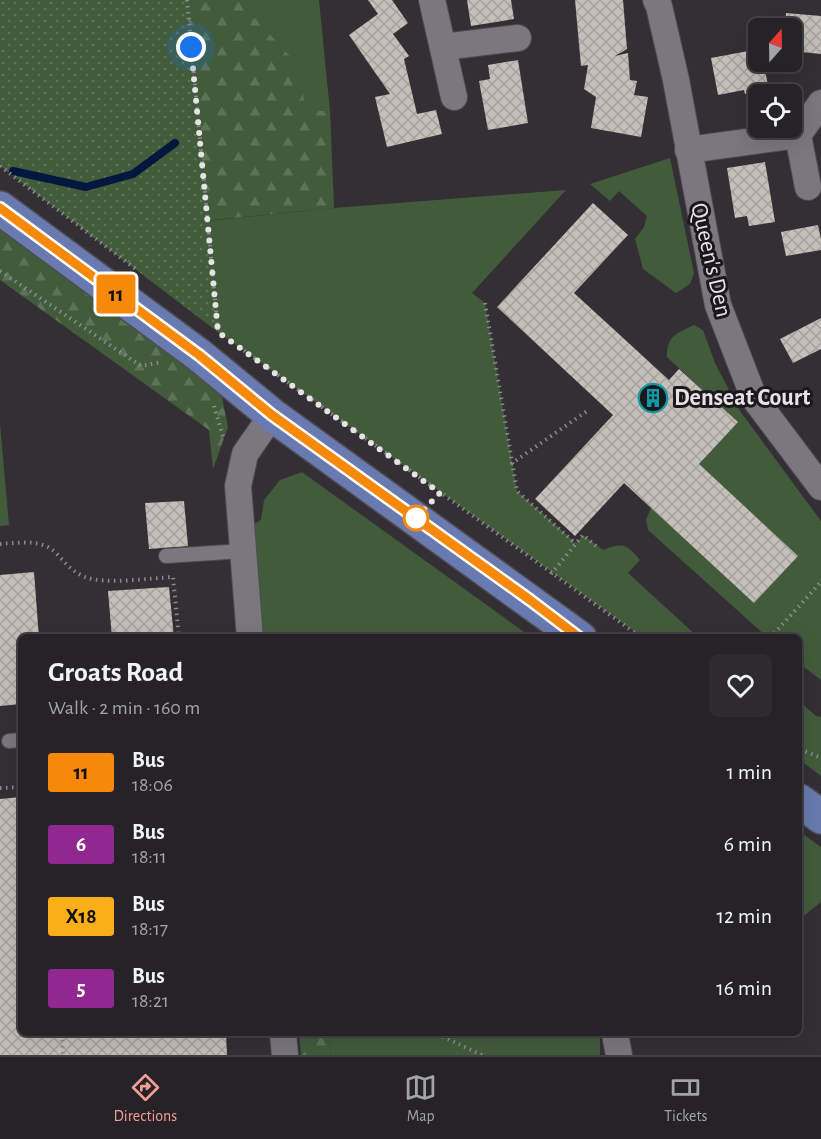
<!DOCTYPE html>
<meta charset="utf-8">
<style>
:root{--surface:#262328;--page:#2e2b30;--text:#f1f3f6;--muted:#a4a4a8;--line:#424045;--accent:#f59c96}
body{margin:0;font-family:"Alegreya Sans",sans-serif;background:var(--page);color:var(--text);height:100vh;display:flex;flex-direction:column;font-size:22px;white-space:nowrap}
*{box-sizing:border-box;margin:0}
p{font-size:20px;color:var(--muted)}
.icon{flex:none;width:33px;height:33px;fill:none;stroke:currentColor;stroke-width:2;stroke-linecap:round;stroke-linejoin:round}
.map{position:relative;flex:1;overflow:hidden}
.drawer{position:absolute;left:18px;top:634px;width:784px;height:402px;display:flex;flex-direction:column;background:var(--surface);border-radius:9px;box-shadow:0 6px 24px #0002,0 0 0 2px var(--line)}
.drawer>*{flex:none}
.badge{padding:0 12px;border-radius:4px;font-size:21px;line-height:39px}
.needle{width:39px;rotate:20deg}
.fabs{position:absolute;left:748px;top:18px;display:grid;gap:12px}
.fabs a{display:grid;place-items:center;width:54px;height:54px;border-radius:9px;background:var(--surface);box-shadow:0 6px 24px #0002,0 0 0 2px var(--line);font-size:30px}
.you{position:absolute;width:30px;height:30px;margin:-15px;border:4px solid #fff;border-radius:50%;background:#1a73e8;box-shadow:0 0 0 9px #1a73e833}
.map>.badge{position:absolute;translate:-50% -50%;box-shadow:0 0 0 3px #fff}
.round{display:grid;place-items:center;flex:none;width:63px;height:63px;border-radius:9px;background:var(--page)}
.summary{display:flex;align-items:center;justify-content:space-between;height:102px;padding:0 30px}
h1{font-size:28px;font-weight:600;line-height:45px}
ul{padding:0;list-style:none}
li{display:flex;align-items:center;gap:18px;height:72px;padding:0 30px}
li div{flex:1}
li b{display:block;font-size:22px}
li em{font-style:normal}
li .badge{min-width:66px;font-weight:700;text-align:center}
.menu{display:flex;justify-content:space-around;align-items:center;height:84px;border-top:2px solid var(--line);background:var(--surface);font-size:16px;color:var(--muted)}
.menu a{display:grid;justify-items:center;gap:3px}
.menu .selected{color:var(--accent)}
.map>svg:first-child{display:block}
.grass{fill:#425c3b}
.forest{fill:url(#forest-firs)}
.park{fill:url(#park-dots)}
.lines{fill:none;stroke-linecap:round;stroke-linejoin:round}
.stream{stroke:#02183e;stroke-width:8}
.building{fill:url(#building-cross-hatch)}
.service-casing{stroke:#4f4c51;stroke-width:16}
.minor-casing{stroke:#4f4c51;stroke-width:28}
.primary-casing{stroke:#4f4c51;stroke-width:36}
.path{stroke:#8d8a8f;stroke-width:4;stroke-dasharray:1.5 4.5;stroke-linecap:butt}
.service{stroke:#7a777e;stroke-width:14}
.minor{stroke:#7a777e;stroke-width:26}
.primary{stroke:#697ab0;stroke-width:33}
.line-casing{stroke:#fff;stroke-width:14}
.line{stroke:#f6880a;stroke-width:9}
.walk{stroke:#e5e3e6;stroke-width:6;stroke-dasharray:0 10.8}
.stop-dot{fill:#fff;stroke:#f6880a;stroke-width:3}
.labels{text-anchor:middle;dominant-baseline:central;stroke-width:6;stroke-linejoin:round;paint-order:stroke}
.street-label{font-size:24px;fill:#e5e3e6;stroke:#1a181b}
.poi-label{font-size:24px;font-weight:bold;fill:#e5e3e6;stroke:#1a181b;text-anchor:start}
</style>
<div class="map">
<svg width="821" height="1055" viewBox="0 0 821 1055">
<defs>
<pattern id="forest-firs" width="22" height="20" patternUnits="userSpaceOnUse" patternTransform="scale(1.5)"><rect width="22" height="20" fill="#425c3b"/><path d="M5 1l3.5 6h-7zM16 11l3.5 6h-7z" fill="#5d7357"/></pattern>
<pattern id="park-dots" width="8" height="8" patternUnits="userSpaceOnUse" patternTransform="scale(1.5)"><rect width="8" height="8" fill="#425c3b"/><path d="M2 2h.1M6 6h.1" fill="none" stroke="#5d7357" stroke-width="1.8" stroke-linecap="round"/></pattern>
<pattern id="building-cross-hatch" width="8" height="8" patternUnits="userSpaceOnUse" patternTransform="scale(1.5)"><rect width="8" height="8" fill="#c5bfb9"/><path d="M0 0l8 8M0 8l8-8" fill="none" stroke="#a5a09c"/></pattern>
</defs>
<rect width="100%" height="100%" fill="#332f35"/>
<!-- grass -->
<g class="grass">
<polygon points="238,0 319,0 330,111 306,112 297,65"/>
<polygon points="670,158 694,273 690,284 676,293 643,269 635,239 644,227 647,216 619,191 610,201 590,184"/>
<path d="M 566,190 L 472,293 L 485,303 L 517,491 L 576,543 L 583,535 L 603,550 C 622,542 627,544 640,560 L 628,573 L 698,637 L 642,637 L 218,332 L 88,233 L 334,208 Z"/>
<path d="M 694,325 L 703,330 L 715,363 L 740,411 L 821,521 L 821,680 L 800,664 L 800,638 L 767,637 L 648,530 L 646,520 L 651,508 L 699,464 L 737,422 L 667,357 C 667,335 676,334 694,325 Z"/>
<polygon points="0,424 9,525 0,526"/>
<polygon points="302,472 531,637 287,638 286,632 259,634 254,524 261,520 264,500 280,480"/>
<polygon points="800,702 816,716 821,717 821,776 800,760"/>
<polygon points="800,832 821,847 821,902 800,919"/>
<polygon points="328,1034 600,1034 600,1055 331,1055"/>
</g>
<!-- forest -->
<g class="forest">
<polygon points="0,0 238,0 298,65 306,111 330,111 334,208 101,231"/>
<polygon points="0,229 220,387 228,427 213,469 209,430 0,280"/>
<polygon points="299,1034 328,1034 331,1055 301,1055"/>
</g>
<!-- park -->
<polygon class="park" points="0,0 187,0 218,332 0,166"/>
<g class="lines">
<!-- stream -->
<polyline class="stream" points="13,171 86,187 133,174 175,143"/>
</g>
<!-- building -->
<g class="building">
<polygon points="368,0 392,0 408,23 393,34 409,56 404,59 417,114 436,110 442,134 387,147 375,97 390,94 349,35 378,14"/>
<polygon points="467,0 511,0 514,19 471,26"/>
<polygon points="575,0 623,0 627,49 615,56 628,53 630,80 637,81 634,95 648,97 641,137 591,128 596,97 584,89 588,65 581,66"/>
<polygon points="786,13 821,16 821,54 792,51 792,28 785,28"/>
<polygon points="759,49 759,62 763,62 770,94 745,94 744,90 718,95 711,58"/>
<polygon points="518,60 528,123 488,130 479,81 490,79 488,65"/>
<polygon points="765,162 775,222 749,226 747,216 735,218 727,168"/>
<polygon points="593,203 628,235 574,293 669,380 679,369 738,422 699,464 798,556 754,603 624,483 575,536 535,499 613,415 497,307"/>
<polygon points="818,225 821,239 821,250 786,256 781,232"/>
<polygon points="821,318 821,349 793,363 780,339"/>
<polygon points="184,501 188,546 149,549 145,503"/>
<polygon points="34,572 39,638 21,638 21,704 0,706 0,575"/>
<polygon points="169,587 174,638 112,638 108,591"/>
<polygon points="21,797 21,1034 226,1034 227,1055 0,1055 0,799"/>
</g>
<g class="lines">
<!-- service casing -->
<g class="service-casing">
<g id="service">
<polyline points="166,556 243,551"/>
<polyline points="9,741 21,740"/>
</g>
</g>
<!-- minor casing -->
<g class="minor-casing">
<g id="minor">
<polyline points="432,0 454,97"/>
<polyline points="656,0 659,6 676,80 718,305 754,398 821,487"/>
<polyline points="443,47 518,38"/>
<polyline points="798,135 808,187"/>
<polyline points="688,150 798,135 821,103"/>
<polyline points="250,638 238,486 245,454 272,415"/>
<polyline points="283,1034 285,1055"/>
<polyline points="615,1034 619,1055"/>
</g>
</g>
<!-- primary casing -->
<g class="primary-casing">
<g id="primary">
<polyline points="0,208 199,355 272,415 580,638"/>
<polyline points="800,801 821,817"/>
</g>
</g>
<!-- path -->
<g class="path">
<polyline points="187,0 218,332"/>
<polyline points="0,166 137,270"/>
<polyline points="0,271 141,366 162,362"/>
<polyline points="485,303 517,491 576,544"/>
<polyline points="239,347 642,638"/>
<polyline points="214,406 224,440"/>
<polyline points="511,464 587,411"/>
<path d="M 0,544 C 20,543 42,538 57,554 C 66,564 73,572 85,577 C 105,585 151,578 173,577 L 179,638"/>
<polyline points="551,574 583,535 596,546"/>
<polyline points="770,638 821,582"/>
<polyline points="800,749 821,758"/>
<polyline points="0,788 21,787"/>
<polyline points="62,1034 63,1055"/>
<polyline points="437,1034 482,1055"/>
</g>
<!-- service -->
<use href="#service" class="service"/>
<!-- minor -->
<use href="#minor" class="minor"/>
<!-- primary -->
<use href="#primary" class="primary"/>
</g>
<g class="lines">
<!-- line casing -->
<g class="line-casing">
<polyline id="line" points="0,208 199,355 272,415 530,600 580,638"/>
</g>
<!-- line -->
<use href="#line" class="line"/>
<!-- walk -->
<polyline class="walk" points="191,47 218,332 440,493 416,518"/>
</g>
<!-- icons -->
<defs>
<g id="building-ring" transform="scale(1.5)"><circle r="9.5" fill="#1a181b" stroke="#0f9aa8" stroke-width="1.5"/><path d="M-4-6H4V6H1V3H-1V6H-4ZM-2.5-4.3h1.7v1.8h-1.7ZM.8-4.3h1.7v1.8H.8ZM-2.5-1h1.7V.8h-1.7ZM.8-1h1.7V.8H.8Z" fill="#0f9aa8"/></g>
</defs>
<g fill-rule="evenodd">
<use href="#building-ring" x="653" y="398"/>
</g>
<!-- markers -->
<circle class="stop-dot" cx="416" cy="518" r="12"/>
<g class="labels">
<!-- street labels -->
<g class="street-label">
<text transform="translate(711 260) rotate(77)">Queen's Den</text>
</g>
<!-- poi labels -->
<g class="poi-label">
<text x="674" y="398">Denseat Court</text>
</g>
</g>
</svg>
<div class="fabs">
<a><svg class="needle" viewBox="-14 -14 28 28"><path d="M0-13l5 13h-10z" fill="#e53935"/><path d="M0 13l5-13h-10z" fill="#a4a4a8"/></svg></a>
<a><svg class="icon" aria-label="locate" viewBox="0 0 24 24"><circle cx="12" cy="12" r="6"/><path d="M12 2v4M12 18v4M2 12h4M18 12h4"/></svg></a>
</div>
<div class="you" style="left:191px;top:47px"></div>
<b class="badge" style="left:116px;top:294px;background:#f6880a;color:#111">11</b>
<section class="drawer">
<div class="summary"><div><h1>Groats Road</h1><p>Walk · 2 min · 160 m</p></div><a class="round"><svg class="icon" aria-label="heart" viewBox="0 0 24 24"><path d="M12 20l-8-8c-3-5 5-10 8-4 3-6 11-1 8 4z"/></svg></a></div>
<ul>
<li><span class="badge" style="background:#f6880a;color:#111">11</span><div><b>Bus</b><p>18:06</p></div><em>1 min</em></li>
<li><span class="badge" style="background:#90288f;color:#fff">6</span><div><b>Bus</b><p>18:11</p></div><em>6 min</em></li>
<li><span class="badge" style="background:#faae19;color:#111">X18</span><div><b>Bus</b><p>18:17</p></div><em>12 min</em></li>
<li><span class="badge" style="background:#90288f;color:#fff">5</span><div><b>Bus</b><p>18:21</p></div><em>16 min</em></li>
</ul>
</section>
</div>
<nav class="menu">
<a class="selected"><svg class="icon" aria-label="directions" viewBox="0 0 24 24"><path d="M12 3l9 9-9 9-9-9zM9 14v-3h6M13 9l2 2-2 2"/></svg>Directions</a>
<a><svg class="icon" aria-label="map" viewBox="0 0 24 24"><path d="M3 6l6-2 6 2 6-2v14l-6 2-6-2-6 2zM9 4v14M15 6v14"/></svg>Map</a>
<a><svg class="icon" aria-label="tickets" viewBox="0 0 24 24"><path d="M3 7h18v10H3zM15 7v10"/></svg>Tickets</a>
</nav>
